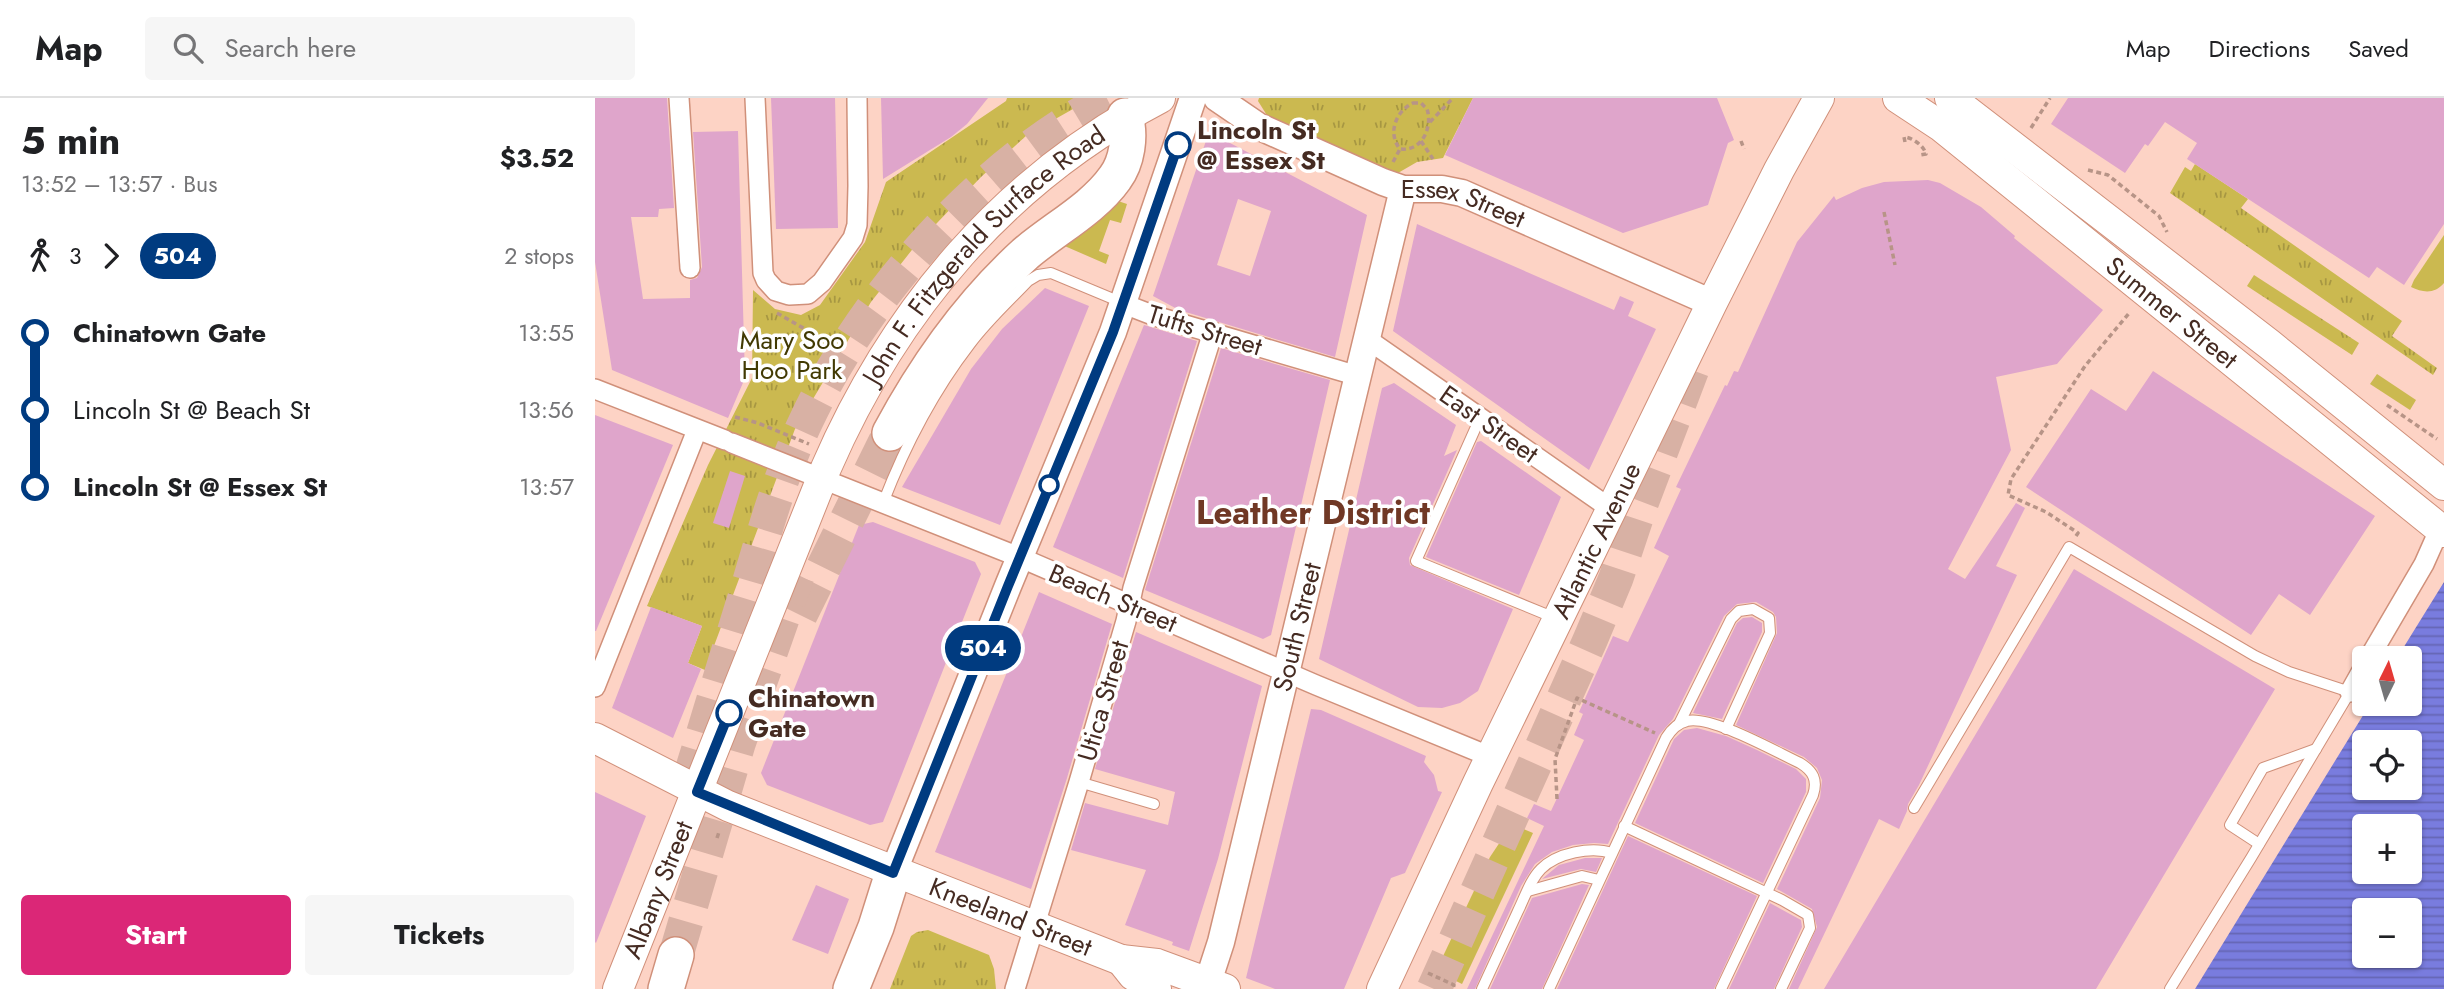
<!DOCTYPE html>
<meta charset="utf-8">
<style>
:root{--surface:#fff;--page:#f6f6f6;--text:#202124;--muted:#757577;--line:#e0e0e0;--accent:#db2777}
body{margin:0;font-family:Jost,sans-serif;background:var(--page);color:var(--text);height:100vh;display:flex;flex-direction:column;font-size:26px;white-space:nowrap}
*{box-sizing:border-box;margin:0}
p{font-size:23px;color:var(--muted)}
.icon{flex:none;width:38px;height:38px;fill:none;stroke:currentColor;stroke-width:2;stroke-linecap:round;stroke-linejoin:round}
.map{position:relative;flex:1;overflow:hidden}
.details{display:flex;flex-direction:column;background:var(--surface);width:595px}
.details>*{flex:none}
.badge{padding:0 14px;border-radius:23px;font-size:24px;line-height:46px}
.needle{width:46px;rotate:5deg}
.tools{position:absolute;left:1757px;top:548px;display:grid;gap:14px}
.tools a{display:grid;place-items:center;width:70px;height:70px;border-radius:7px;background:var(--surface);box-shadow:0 2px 5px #0004;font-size:35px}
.map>.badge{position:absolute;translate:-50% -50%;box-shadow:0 0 0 4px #fff}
.legs{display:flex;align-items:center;gap:10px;height:77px;padding:0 21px;font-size:23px}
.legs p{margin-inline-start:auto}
.summary{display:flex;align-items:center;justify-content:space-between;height:119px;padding:0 21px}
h1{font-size:38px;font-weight:700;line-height:52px}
.action{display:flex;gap:14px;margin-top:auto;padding:14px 21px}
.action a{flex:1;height:80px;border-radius:7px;background:var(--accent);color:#fff;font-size:28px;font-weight:700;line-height:80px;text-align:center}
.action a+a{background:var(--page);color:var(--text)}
ul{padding:0 21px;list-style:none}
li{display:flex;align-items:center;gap:24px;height:77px;font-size:26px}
li i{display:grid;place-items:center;width:10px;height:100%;margin:0 9px;background:currentColor}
li i::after{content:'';width:18px;height:18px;margin:-9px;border:5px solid;border-radius:50%;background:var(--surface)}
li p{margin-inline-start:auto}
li:first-child i{background:linear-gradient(#0000 50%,currentColor 0)}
li:last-child i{background:linear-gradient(currentColor 50%,#0000 0)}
header{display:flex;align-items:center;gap:42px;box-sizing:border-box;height:98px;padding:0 35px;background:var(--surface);border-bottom:2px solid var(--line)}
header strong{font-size:33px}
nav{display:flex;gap:38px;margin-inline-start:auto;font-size:24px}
.search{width:490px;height:63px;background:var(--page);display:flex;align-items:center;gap:18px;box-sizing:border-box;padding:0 24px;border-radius:7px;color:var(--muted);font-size:26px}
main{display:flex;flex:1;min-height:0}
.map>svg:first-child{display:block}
.green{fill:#cbb950}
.park{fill:url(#park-tufts)}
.water{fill:url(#water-rules);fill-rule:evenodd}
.building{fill:#dfa5cb;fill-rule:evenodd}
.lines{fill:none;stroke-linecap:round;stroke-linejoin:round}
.highway-tunnel{stroke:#d8b1a4;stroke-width:35;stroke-dasharray:35 18;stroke-linecap:butt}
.lane-casing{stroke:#d0907a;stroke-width:12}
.street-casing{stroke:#d0907a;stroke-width:22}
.secondary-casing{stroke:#d0907a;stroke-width:29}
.primary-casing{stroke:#d0907a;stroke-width:32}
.highway-casing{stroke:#d0907a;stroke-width:38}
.path{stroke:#b79487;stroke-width:3.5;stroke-dasharray:5 3.5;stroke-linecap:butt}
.lane{stroke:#fff;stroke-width:10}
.street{stroke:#fff;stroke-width:19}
.secondary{stroke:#fff;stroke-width:26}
.primary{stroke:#fff;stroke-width:30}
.highway{stroke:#fff;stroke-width:35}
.path-bridge{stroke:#b79487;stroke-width:3.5;stroke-dasharray:5 3.5;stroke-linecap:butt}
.line-1-casing{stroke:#fff;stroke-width:16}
.line-1{stroke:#003b80;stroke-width:10}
.stop-1-dot{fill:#fff;stroke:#003b80;stroke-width:3.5}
.labels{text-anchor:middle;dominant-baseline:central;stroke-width:7;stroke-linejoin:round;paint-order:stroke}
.stop-label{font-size:26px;font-weight:bold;fill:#452b22;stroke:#fff;text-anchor:start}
.street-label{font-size:26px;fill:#452b22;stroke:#fff}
.park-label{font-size:26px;fill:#423a03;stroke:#fff}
.district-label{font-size:33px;font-weight:bold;fill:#703825;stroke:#fff}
</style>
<header>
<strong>Map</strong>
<div class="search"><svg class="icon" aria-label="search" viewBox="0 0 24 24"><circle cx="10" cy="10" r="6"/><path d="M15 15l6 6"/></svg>Search here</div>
<nav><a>Map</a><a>Directions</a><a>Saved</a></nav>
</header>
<main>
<section class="details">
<div class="summary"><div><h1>5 min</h1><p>13:52 – 13:57 · Bus</p></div><b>$3.52</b></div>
<div class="legs"><svg class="icon" aria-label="walk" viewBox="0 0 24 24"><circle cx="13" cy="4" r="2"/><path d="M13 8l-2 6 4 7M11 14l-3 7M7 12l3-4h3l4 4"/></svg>3<svg class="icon" aria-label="forward" viewBox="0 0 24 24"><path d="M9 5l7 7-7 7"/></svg><b class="badge" style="background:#003b80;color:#fff">504</b><p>2 stops</p></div>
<ul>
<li><i style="color:#003b80"></i><b>Chinatown Gate</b><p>13:55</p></li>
<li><i style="color:#003b80"></i><span>Lincoln St @ Beach St</span><p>13:56</p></li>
<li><i style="color:#003b80"></i><b>Lincoln St @ Essex St</b><p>13:57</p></li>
</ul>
<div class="action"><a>Start</a><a>Tickets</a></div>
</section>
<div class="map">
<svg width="1849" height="891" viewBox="0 0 1849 891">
<defs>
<pattern id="park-tufts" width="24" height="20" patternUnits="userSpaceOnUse" patternTransform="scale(1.75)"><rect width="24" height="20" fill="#cbb950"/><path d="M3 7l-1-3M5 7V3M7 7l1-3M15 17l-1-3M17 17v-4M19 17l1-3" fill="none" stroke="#a79742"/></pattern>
<pattern id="water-rules" width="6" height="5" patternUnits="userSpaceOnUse" patternTransform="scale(1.75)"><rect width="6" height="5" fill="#797cde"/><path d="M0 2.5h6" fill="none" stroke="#6566b4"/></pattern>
</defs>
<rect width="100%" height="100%" fill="#fdd3c5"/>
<!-- green -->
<g class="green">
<polygon points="520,102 532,106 526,125 515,122 504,153 514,157 511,166 465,146"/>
<path d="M 1849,137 L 1849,185 C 1840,196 1828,195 1816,189 L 1819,182 Z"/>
<polygon points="1782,276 1821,302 1815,312 1775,286"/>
<polygon points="917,726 938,735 867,886 841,873 895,759"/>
</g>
<!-- park -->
<g class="park">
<polygon points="412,0 481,0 478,11 432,37 386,79 320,148 276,204 200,331 110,572 93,565 107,528 52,508 113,367 157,280 158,192 180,211 206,217 225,207 270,144 291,84 411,3"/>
<polygon points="664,0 878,0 848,60 822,64 803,75 725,44 673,19 663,3"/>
<polygon points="1600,66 1653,101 1646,110 1807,223 1797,238 1842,270 1838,277 1575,95 1590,69 1596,73"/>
<polygon points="1659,177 1764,245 1757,257 1652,188"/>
<polygon points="333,832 394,857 399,871 401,891 295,891 316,838 322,834"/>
</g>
<!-- water -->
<path class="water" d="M 1849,484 L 1849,891 L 1600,891 L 1775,606 L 1815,606 L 1815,560 L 1802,560 ZM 1769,644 L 1815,644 L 1815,690 L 1769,690 ZM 1769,728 L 1815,728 L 1815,774 L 1769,774 ZM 1769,812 L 1815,812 L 1815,858 L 1769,858 Z"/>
<!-- building -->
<g class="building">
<polygon points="0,0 72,0 79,110 64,111 63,119 36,119 48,201 95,200 95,182 102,180 107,169 98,34 143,33 150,280 133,320 17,272 0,164"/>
<polygon points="176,0 240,0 243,130 181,131"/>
<polygon points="286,0 393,0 372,26 356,39 288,81"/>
<polygon points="878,0 1122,0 1139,42 1133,45 1113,107 1028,135 850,57"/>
<polygon points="1473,0 1849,0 1849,126 1809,187 1782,169 1774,180 1592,61 1602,45 1570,24 1553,48 1550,46 1530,75 1456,26"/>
<path d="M 614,34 L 772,117 L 740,259 L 584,212 L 558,198 ZM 643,101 L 676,113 L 655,178 L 622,167 Z"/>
<polygon points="1333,82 1345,85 1386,109 1420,138 1419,140 1508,212 1462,266 1401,279 1416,352 1353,471 1370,481 1421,405 1430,410 1401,468 1422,477 1324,687 1313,706 1312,713 1304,731 1284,721 1203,891 1194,891 1222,829 1217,811 1182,791 1225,700 1227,682 1222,670 1209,659 1141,627 1182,535 1181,519 1178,514 1161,504 1142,506 1129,518 1078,621 1064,637 1013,746 999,745 978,747 957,754 940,766 926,788 880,891 872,891 949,728 932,720 939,706 956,713 970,683 989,642 979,637 988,616 984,614 1018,538 1033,544 1074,458 1059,450 1086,391 1081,389 1130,287 1132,288 1139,273 1143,274 1202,144 1239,98 1241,102 1267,90 1289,84"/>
<polygon points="822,126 1019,212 1025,198 1039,204 1033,218 1061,231 994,372 798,233"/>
<polygon points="450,190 494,208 405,427 307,389 376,271 407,231"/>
<polygon points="549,227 602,243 528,480 458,449"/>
<polygon points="626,250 735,282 676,537 668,541 550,492"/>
<polygon points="1558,273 1780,418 1715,517 1684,496 1656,537 1431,389 1496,291 1531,313"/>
<polygon points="799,285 861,327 849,358 862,352 814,460 815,467 918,511 883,593 865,605 847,610 823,609 724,561 787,290"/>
<polygon points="0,317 78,347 1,533 0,533"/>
<polygon points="886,343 966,399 924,497 831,459 882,344"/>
<polygon points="135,373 150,378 134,430 118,425"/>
<polygon points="278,424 380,464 386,476 288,724 275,727 172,687 166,675 264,427"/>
<polygon points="1479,471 1680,591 1668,611 1501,891 1229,891"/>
<polygon points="444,494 517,526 472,680 436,791 340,754"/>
<polygon points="56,509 107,528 93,565 106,571 78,640 17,610"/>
<polygon points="1157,519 1167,525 1167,534 1127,621 1098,615 1142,525 1148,520"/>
<polygon points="541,534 667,588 623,761 594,853 577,847 578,844 530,827 551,772 476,752 490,705 573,727 580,694 500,671"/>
<polygon points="716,611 726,612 831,658 829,664 839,677 843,693 847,694 810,775 796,780 749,891 680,891 651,880"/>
<polygon points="1102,630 1131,638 1162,652 1201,671 1211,681 1211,694 1168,785 1040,725 1079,641 1089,632"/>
<polygon points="0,694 51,718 1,845 0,844"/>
<polygon points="1033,738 1162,798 1119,891 962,891"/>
<polygon points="990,760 1007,760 1001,774 986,771 947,781 964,767"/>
<polygon points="987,786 994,787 947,891 895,891 937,800"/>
<polygon points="221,787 254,801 233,856 197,842"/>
<polygon points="1175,805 1206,822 1207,829 1179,891 1134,891"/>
</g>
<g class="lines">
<!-- highway-tunnel -->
<g class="highway-tunnel">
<polyline points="205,517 295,335"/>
<path d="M 93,686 C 113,622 132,557 152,493 C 169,435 185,377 211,323 C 270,196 389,63 515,0"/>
<polyline points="81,857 143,646 202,478"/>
<polyline points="839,891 996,540 1021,480 1045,408 1097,271"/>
</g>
<!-- lane casing -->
<g class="lane-casing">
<g id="lane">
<polyline points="885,320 821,463 960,520"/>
<path d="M 288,405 C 310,348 338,294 375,246 C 392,223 414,203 433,183 L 443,177 L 456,175 L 528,205"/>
<polyline points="1084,626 1136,521 1144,513 1158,511 1174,520 1175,535 1131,631"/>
<polyline points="484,684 559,706"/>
<polyline points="1319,710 1474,449 1660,558 1694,574 1755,594 1656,760 1575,891"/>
<polyline points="1029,728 1187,802 1213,817 1215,830 1186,891"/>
<polyline points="1664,746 1635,727 1668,670 1721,651"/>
<polyline points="933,793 987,778 1004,782"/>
<path d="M 887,891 C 899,865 911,839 923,813 C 930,799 935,782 946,771 C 962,755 996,748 1017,755"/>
<path d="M 954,891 L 1071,640 C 1076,632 1082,625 1092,623 C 1116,617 1181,654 1205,665 C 1218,673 1223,682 1218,697 L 1126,891"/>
</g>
</g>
<!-- street casing -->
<g class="street-casing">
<g id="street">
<polyline points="84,0 95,170"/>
<polyline points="160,0 168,175 171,182 181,193 194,197 213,196 227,184 258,140 262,127 263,88 262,0"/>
<polyline points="529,206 560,218 763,278"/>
<polyline points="772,241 1016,411"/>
<polyline points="0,291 130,342"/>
<polyline points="137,345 424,459 721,587 896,659"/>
<polyline points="1774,560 1829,466 1845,430"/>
<polyline points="0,589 102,332"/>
<polyline points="1755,594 1769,569"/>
<polyline points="420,891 484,684 531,523 538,490 618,234"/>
</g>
</g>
<!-- secondary casing -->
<g class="secondary-casing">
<g id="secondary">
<path id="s1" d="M 622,0 L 663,28 L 788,84 L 808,91 L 847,91 L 867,95 L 1117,205"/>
<polyline points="298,775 413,488 518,234 598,0"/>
<path id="s2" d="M 613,884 L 626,844 L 808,91"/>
</g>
</g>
<!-- primary casing -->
<g class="primary-casing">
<g id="primary">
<path id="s3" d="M 1303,0 L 1347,29 L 1849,434"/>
<polyline points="1355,0 1674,246 1849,387"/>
<path id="s4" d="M 0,640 L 133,708 L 526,862 L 562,866 L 630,891"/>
<polyline points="526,862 538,877 561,891"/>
<path id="s5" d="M 23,891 L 231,370 C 300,211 410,81 565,0"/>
<path id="s6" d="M 787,891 L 883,685 L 1117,205 L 1184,72 L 1224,0"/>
</g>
</g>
<!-- highway casing -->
<g class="highway-casing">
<g id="highway">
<path d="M 295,335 C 331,268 373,208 430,156 C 459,131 498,111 520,80 C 532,64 536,38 530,18"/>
<polyline points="71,891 81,857"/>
<polyline points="256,891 281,829 298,775"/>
</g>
</g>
<!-- path -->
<g class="path">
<path d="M 818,5 L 826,5 L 832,11 C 838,29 827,54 805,51 C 792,35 801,13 818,5 Z"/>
<polyline points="835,24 858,0"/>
<polyline points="1436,30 1455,0"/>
<polyline points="826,43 838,61"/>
<polyline points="1146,43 1149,51"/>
<path d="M 1310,44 L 1309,39 C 1317,39 1329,48 1331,56 L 1325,57"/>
<polyline points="798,64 805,51"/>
<polyline points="1493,72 1513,77 1564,118 1572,134"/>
<polyline points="1289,114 1300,167"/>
<polyline points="182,215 217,235"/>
<polyline points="1792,307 1842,341"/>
<polyline points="140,319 163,325 214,346"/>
<polyline points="1481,438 1483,435 1451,414 1413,397 1416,381 1490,268 1535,214"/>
<polyline points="962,701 960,661 982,600 1060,635"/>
<polyline points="122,740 124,734"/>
<polyline points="833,875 859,887 858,891"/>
</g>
<!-- lane -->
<use href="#lane" class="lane"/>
<!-- street -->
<use href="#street" class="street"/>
<!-- secondary -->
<use href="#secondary" class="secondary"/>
<!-- primary -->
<use href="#primary" class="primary"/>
<!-- highway -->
<use href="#highway" class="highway"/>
<!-- path-bridge -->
<polyline class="path-bridge" points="501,596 518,598"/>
</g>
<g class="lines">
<!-- line-1 casing -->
<g class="line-1-casing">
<polyline id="line-1" points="134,615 102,694 298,775 413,488 518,234 583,47"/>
</g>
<!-- line-1 -->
<use href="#line-1" class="line-1"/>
</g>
<!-- markers -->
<g class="stop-1-dot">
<circle cx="583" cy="47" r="12"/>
<circle cx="454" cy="387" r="9"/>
<circle cx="134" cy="615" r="12"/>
</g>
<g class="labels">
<!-- stop labels -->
<g class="stop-label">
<text x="602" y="32">Lincoln St<tspan x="602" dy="30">@ Essex St</tspan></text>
<text x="153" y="600">Chinatown<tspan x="153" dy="30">Gate</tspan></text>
</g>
<!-- street labels -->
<g class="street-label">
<text stroke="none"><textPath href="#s1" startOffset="270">Essex Street</textPath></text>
<text stroke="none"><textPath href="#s5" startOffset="830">John F. Fitzgerald Surface Road</textPath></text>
<text stroke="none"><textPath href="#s3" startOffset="348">Summer Street</textPath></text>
<text transform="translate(610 232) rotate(17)">Tufts Street</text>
<text transform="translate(894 326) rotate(35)">East Street</text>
<text stroke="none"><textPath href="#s6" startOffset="497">Atlantic Avenue</textPath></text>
<text transform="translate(518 500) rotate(23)">Beach Street</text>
<text stroke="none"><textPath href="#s2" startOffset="366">South Street</textPath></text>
<text transform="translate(508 603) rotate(-74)">Utica Street</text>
<text stroke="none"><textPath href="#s5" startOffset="107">Albany Street</textPath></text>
<text stroke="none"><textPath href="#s4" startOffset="453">Kneeland Street</textPath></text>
</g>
<!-- park labels -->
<g class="park-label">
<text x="197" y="242">Mary Soo<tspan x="197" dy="30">Hoo Park</tspan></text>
</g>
<!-- district labels -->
<g class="district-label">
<text x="718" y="414">Leather District</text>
</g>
</g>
</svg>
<div class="tools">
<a><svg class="needle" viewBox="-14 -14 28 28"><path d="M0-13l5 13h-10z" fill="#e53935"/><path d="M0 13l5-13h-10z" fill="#757577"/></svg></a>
<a><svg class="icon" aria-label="locate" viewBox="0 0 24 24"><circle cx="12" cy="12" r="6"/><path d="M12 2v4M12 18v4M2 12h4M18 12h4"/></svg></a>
<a>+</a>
<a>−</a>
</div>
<b class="badge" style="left:388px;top:550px;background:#003b80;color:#fff">504</b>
</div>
</main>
